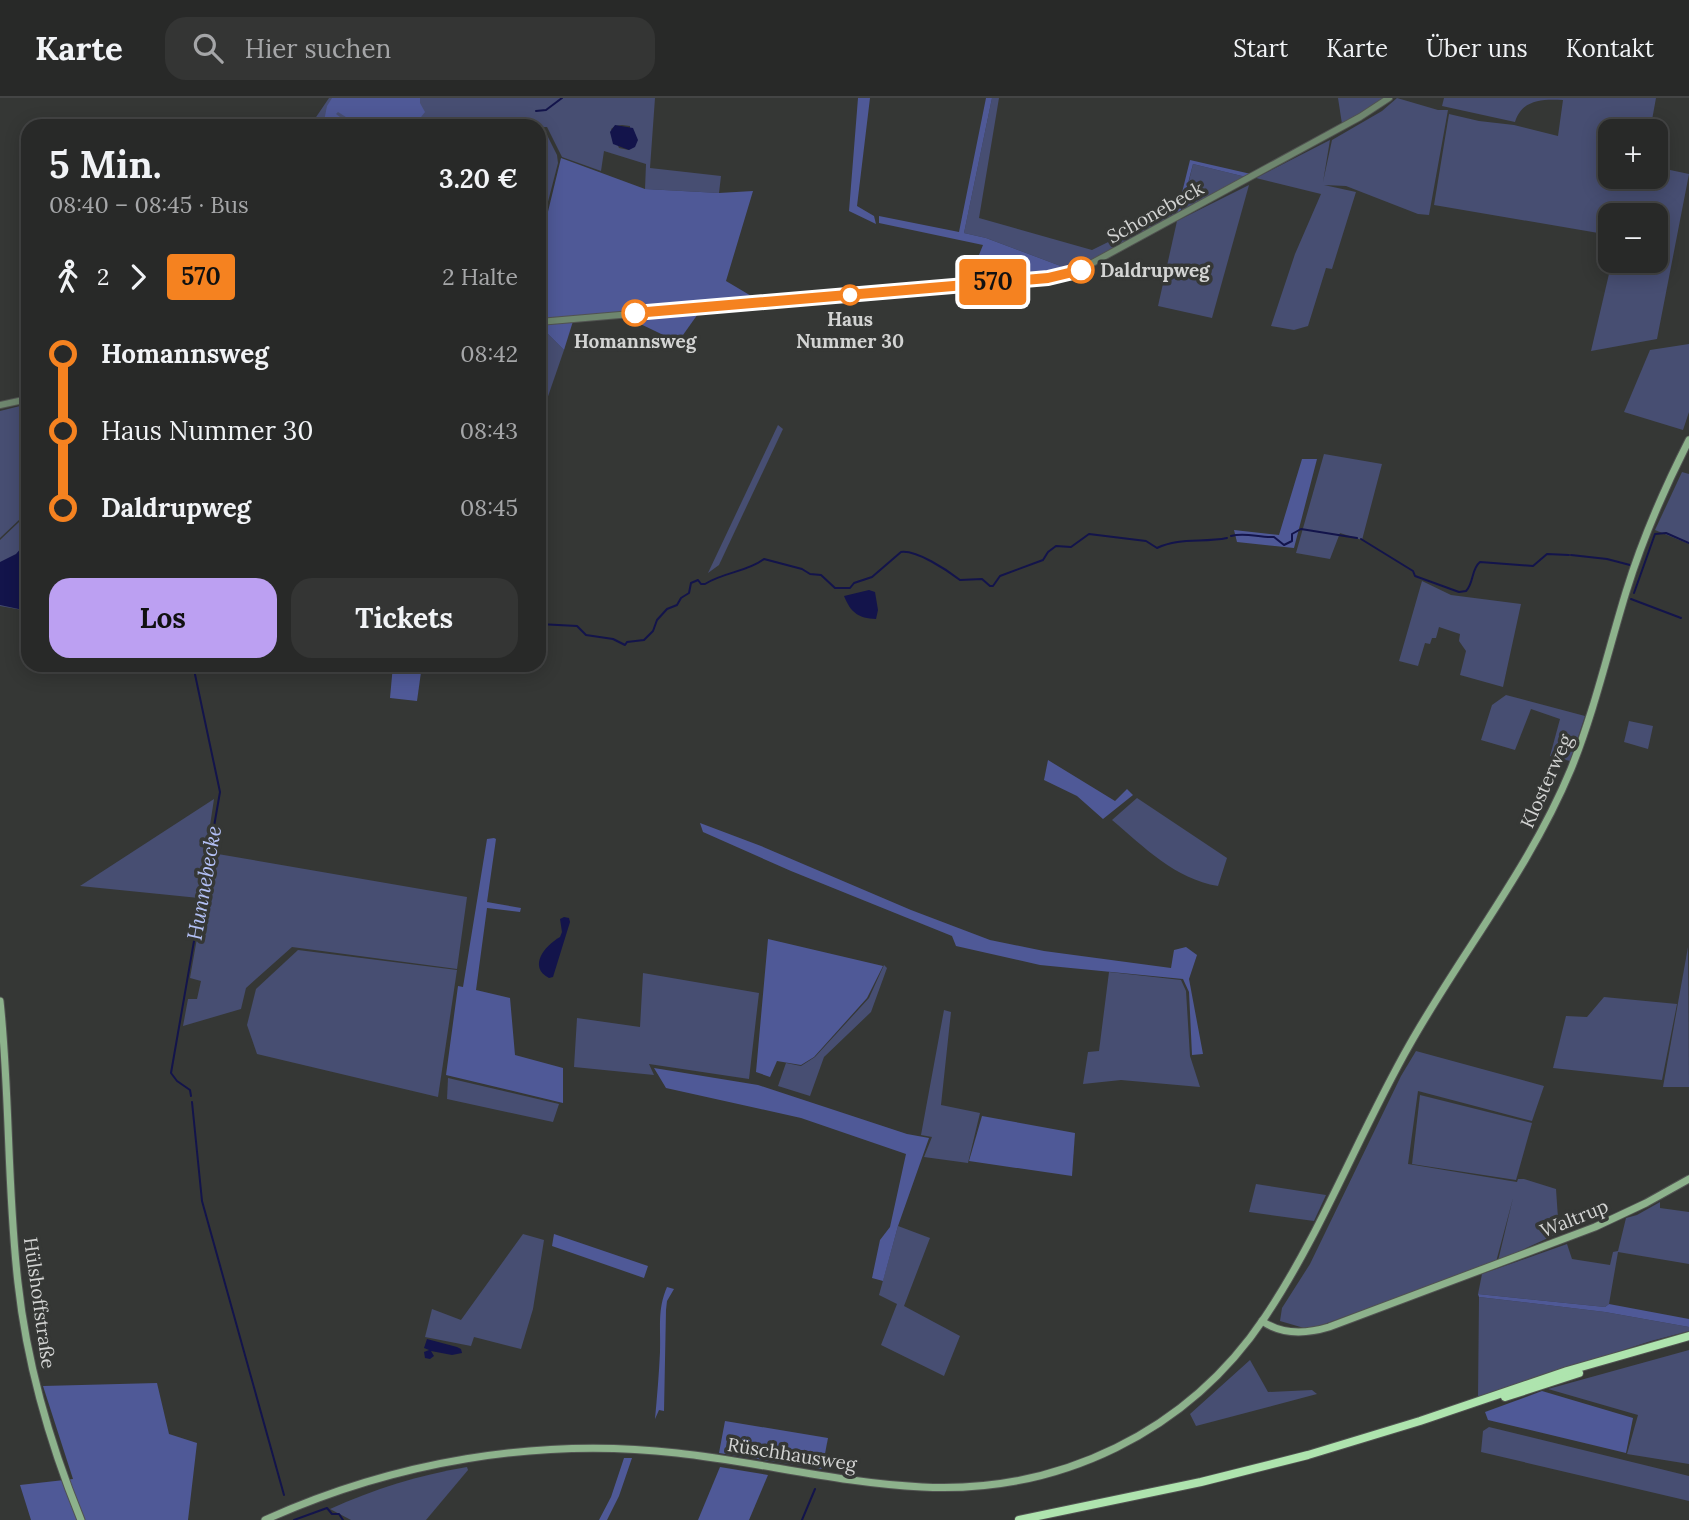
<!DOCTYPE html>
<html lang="de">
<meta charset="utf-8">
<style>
:root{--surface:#282928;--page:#343534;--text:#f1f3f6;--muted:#a5a6a8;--line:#444545;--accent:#bca0f2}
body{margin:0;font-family:Lora,serif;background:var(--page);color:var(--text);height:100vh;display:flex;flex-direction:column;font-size:26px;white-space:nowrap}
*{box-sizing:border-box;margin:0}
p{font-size:23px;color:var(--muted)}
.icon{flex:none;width:38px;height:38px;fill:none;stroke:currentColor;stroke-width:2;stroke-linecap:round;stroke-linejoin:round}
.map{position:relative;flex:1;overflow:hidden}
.panel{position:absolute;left:21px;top:21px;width:525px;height:553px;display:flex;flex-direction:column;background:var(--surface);border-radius:21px;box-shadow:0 4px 18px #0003,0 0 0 2px var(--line)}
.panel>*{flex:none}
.badge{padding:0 14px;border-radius:5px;font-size:24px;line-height:46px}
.controls{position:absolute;left:1598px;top:21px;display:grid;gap:14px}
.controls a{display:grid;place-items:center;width:70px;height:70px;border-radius:14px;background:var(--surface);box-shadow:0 4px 18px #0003,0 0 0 2px var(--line);font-size:35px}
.map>.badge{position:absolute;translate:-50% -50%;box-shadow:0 0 0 4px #fff}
.legs{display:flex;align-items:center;gap:10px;height:77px;padding:0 28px;font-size:23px}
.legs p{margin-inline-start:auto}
.summary{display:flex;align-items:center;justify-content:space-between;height:119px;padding:0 28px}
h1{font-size:38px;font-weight:800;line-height:52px}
.primary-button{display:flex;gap:14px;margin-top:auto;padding:14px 28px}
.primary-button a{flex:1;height:80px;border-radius:21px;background:var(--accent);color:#111;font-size:28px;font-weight:800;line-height:80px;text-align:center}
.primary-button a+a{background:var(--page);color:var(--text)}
ul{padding:0 28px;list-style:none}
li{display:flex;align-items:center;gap:24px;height:77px;font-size:26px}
li i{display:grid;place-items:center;width:10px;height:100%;margin:0 9px;background:currentColor}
li i::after{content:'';width:18px;height:18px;margin:-9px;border:5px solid;border-radius:50%;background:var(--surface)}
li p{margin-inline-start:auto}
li:first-child i{background:linear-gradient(#0000 50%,currentColor 0)}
li:last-child i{background:linear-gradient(currentColor 50%,#0000 0)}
header{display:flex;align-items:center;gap:42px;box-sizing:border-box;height:98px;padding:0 35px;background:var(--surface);border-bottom:2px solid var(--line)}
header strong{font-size:33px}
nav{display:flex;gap:38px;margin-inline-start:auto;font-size:24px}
.search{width:490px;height:63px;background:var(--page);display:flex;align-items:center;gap:18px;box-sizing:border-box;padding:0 24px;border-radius:21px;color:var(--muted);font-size:26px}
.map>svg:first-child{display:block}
.green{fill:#474e72;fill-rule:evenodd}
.forest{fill:#4f5997}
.water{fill:#13144b}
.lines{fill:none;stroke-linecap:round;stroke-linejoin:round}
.stream{stroke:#13144b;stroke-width:2}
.tertiary-casing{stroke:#515351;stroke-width:8}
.secondary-casing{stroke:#515351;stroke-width:9}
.trunk-casing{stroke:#515351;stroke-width:10}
.tertiary{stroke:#6e866e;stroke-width:6}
.secondary{stroke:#8db28c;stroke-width:7}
.trunk{stroke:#aee4ae;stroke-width:8}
.line-1-casing{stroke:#fff;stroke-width:16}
.line-1{stroke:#f58220;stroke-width:10}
.stop-1-dot{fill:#fff;stroke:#f58220;stroke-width:3.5}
.labels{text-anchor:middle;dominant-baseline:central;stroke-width:7;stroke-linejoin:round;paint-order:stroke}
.street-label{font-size:19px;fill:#d3d4d3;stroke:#353735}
.stop-label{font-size:19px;font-weight:bold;fill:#d3d4d3;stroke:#353735}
.water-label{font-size:21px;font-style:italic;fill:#b3c0f5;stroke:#353735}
</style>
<header>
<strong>Karte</strong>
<div class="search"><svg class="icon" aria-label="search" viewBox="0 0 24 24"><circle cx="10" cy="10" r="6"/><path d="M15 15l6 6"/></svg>Hier suchen</div>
<nav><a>Start</a><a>Karte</a><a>Über uns</a><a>Kontakt</a></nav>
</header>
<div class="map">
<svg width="1689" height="1422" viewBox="0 0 1689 1422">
<rect width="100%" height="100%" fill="#353735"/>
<!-- green -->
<g class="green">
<path d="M 329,0 L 655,0 L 650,70 L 721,78 L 719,95 L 645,91 L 646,66 L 604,53 L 601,73 L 562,59 L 547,29 L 543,29 L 557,57 L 558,65 L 543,123 L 539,120 L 539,28 L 310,28 ZM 622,27 L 630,28 L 629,52 L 619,50 L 611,31 L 615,28 Z"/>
<polygon points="992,0 999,0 979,120 1092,152 1179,109 1177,115 1074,173 986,140 964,135"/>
<polygon points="1338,0 1385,0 1342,26"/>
<polygon points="1397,0 1438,12 1448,12 1429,117 1418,116 1346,88 1324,87 1356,94 1332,171 1326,170 1308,228 1294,232 1271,228 1295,156 1321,96 1256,80 1330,42 1323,84 1332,42 1382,13"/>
<path d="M 1444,0 L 1656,0 L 1650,33 L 1610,33 L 1610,79 L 1656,79 L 1656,69 L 1689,76 L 1657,241 L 1591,253 L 1612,163 L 1656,163 L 1656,117 L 1610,117 L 1610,137 L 1434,107 L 1449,16 L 1479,23 L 1514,27 L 1558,38 L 1563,2 C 1543,1 1522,1 1515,24 L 1442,8 Z"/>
<polygon points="1193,66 1246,79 1182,112"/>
<polygon points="1249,87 1212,220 1158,208 1177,123"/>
<polygon points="539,227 564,252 544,310 539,307"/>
<polygon points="1689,246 1689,314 1683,332 1624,314 1650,252"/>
<polygon points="28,306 28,422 26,424 28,426 28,513 0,508 0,442 19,424 22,427 25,425 20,421 0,440 0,313"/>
<polygon points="778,327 783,331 719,467 708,475"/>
<polygon points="1324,356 1382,366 1362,442 1340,435 1330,461 1296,455"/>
<polygon points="1682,374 1689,376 1689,446 1655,432"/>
<polygon points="1422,483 1451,497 1521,506 1503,589 1460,577 1466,553 1459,543 1460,536 1439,529 1436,540 1432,540 1430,546 1425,545 1418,568 1399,563"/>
<polygon points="1506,597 1585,618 1570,663 1550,658 1560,621 1531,611 1515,652 1481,642 1492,607"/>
<polygon points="1629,623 1653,628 1648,651 1624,644"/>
<path d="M 1137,700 L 1227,760 L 1218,788 C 1175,781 1144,749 1112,722 Z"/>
<polygon points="214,701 199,800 80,788"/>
<polygon points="212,755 467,799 457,871 292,849 246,890 241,911 183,928 188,901 197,901 201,883 190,880"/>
<polygon points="1688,849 1689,989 1663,989"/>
<polygon points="298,852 457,872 438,999 257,956 247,927 256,891"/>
<polygon points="884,867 887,870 871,914 824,959 810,998 778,988 786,965 801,968 815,959 869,900"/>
<polygon points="1109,874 1181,882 1186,893 1190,958 1200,989 1121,982 1083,986 1088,954 1099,953"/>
<polygon points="643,875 759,895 749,981 649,966 654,977 574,969 577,920 640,929"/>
<polygon points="1604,899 1677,906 1662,982 1553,970 1566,918 1587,919"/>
<polygon points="944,912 951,914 941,1007 980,1015 968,1065 924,1059 932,1039 921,1037"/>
<polygon points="1416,953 1544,988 1532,1023 1418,993 1408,1066 1517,1084 1518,1081 1524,1081 1556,1091 1559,1135 1498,1163 1513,1100 1496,1164 1319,1228 1304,1230 1280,1223 1282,1210 1310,1166 1401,978"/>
<polygon points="448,980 559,1006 553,1024 447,1001"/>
<polygon points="1420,997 1532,1025 1516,1082 1412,1066"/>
<polygon points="1256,1086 1326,1097 1314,1123 1249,1114"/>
<polygon points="1660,1104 1660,1110 1689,1114 1689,1166 1618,1154 1609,1206 1605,1209 1478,1196 1482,1176 1567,1146 1572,1161 1610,1167 1613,1154 1618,1153 1626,1120 1637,1117"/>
<polygon points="898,1128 930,1140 904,1208 960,1238 944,1278 881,1247 897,1206 879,1197"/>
<polygon points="523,1136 544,1142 533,1211 521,1251 474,1239 471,1248 425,1239 432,1211 461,1222"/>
<polygon points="1479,1199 1605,1214 1689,1229 1689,1233 1651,1243 1478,1299"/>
<polygon points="1689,1252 1689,1366 1627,1356 1638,1317 1548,1291"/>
<polygon points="1250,1262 1268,1294 1312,1292 1317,1296 1196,1328 1190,1316"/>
<polygon points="1489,1329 1689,1378 1689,1403 1481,1354 1483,1333"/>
<path d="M 467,1369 L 468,1372 L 426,1422 L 351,1422 L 330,1411 C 374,1391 419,1377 467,1369 Z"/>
</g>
<!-- forest -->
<g class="forest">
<polygon points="332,0 420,0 420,5 425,14 414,28 395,28 396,22 392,22 389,28 360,28 338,14 336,16 352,28 323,28 327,8"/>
<polygon points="858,0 870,0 857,108 874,118 876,126 849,113"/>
<polygon points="986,0 992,0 964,135 986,140 1074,173 968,184 983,147 879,125 879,118 959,134"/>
<polygon points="561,60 645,91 719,95 753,93 726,183 758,202 574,220 564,252 539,227 539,124 545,126"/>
<polygon points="1190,62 1251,76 1246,79 1193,66 1181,112 1177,115"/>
<polygon points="700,213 678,244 632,222 632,217"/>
<polygon points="1302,361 1317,361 1294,450 1237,444 1234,432 1279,437"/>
<polygon points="393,567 422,567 417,603 390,600"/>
<polygon points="1048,662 1115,703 1127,691 1133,697 1103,721 1077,698 1044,682"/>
<polygon points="700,725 761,748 911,812 990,842 1044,853 1171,870 1174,852 1186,849 1197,857 1189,881 1203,956 1192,957 1189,894 1183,881 1040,867 956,848 952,838 791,773 703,734"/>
<polygon points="494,740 496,741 487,804 521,810 520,814 487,810 476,892 510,900 515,957 563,970 563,1005 446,977 458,888 463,889 487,741"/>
<polygon points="768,841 883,868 867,900 814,959 801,967 777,963 770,979 756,974"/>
<polygon points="654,970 758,987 907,1036 929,1040 898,1128 883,1183 872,1180 880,1142 890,1129 906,1056 801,1020 666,990"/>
<polygon points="982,1018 1075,1035 1072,1078 969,1063"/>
<polygon points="554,1136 648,1168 644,1180 552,1148"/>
<path d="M 667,1189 L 674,1191 L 667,1203 L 666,1212 L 664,1313 L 659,1312 L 655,1321 C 657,1299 659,1276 660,1254 C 661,1230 657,1212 667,1189 Z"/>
<polygon points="1478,1196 1605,1209 1609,1206 1689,1221 1689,1229 1605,1214 1479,1199"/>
<polygon points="157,1285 169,1336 197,1345 188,1422 31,1422 20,1387 73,1381 43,1288"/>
<polygon points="1542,1293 1633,1320 1626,1355 1488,1322 1485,1314"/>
<polygon points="725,1323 828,1340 822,1371 719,1355"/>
<polygon points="624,1360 632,1360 619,1398 607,1422 599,1422 611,1399"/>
<polygon points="720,1369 768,1377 749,1422 698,1422"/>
</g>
<!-- water -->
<g class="water">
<polygon points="615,27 633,30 638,42 635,49 629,52 613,46 610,34"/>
<polygon points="28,442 28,513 0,507 0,464 16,456"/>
<path d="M 869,492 L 875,494 L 878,512 L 876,521 C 858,520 851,515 844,498 Z"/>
<path d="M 564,819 L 569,820 L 570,824 L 553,879 L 549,880 C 528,869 544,848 560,839 L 562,834 L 560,821 Z"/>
<polygon points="427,1241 457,1249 461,1251 462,1255 452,1257 431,1253 434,1258 430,1261 425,1260 424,1254 429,1252 424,1250"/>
</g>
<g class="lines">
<!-- stream -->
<g class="stream">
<polyline points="536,13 546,12 562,0"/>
<path d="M 1231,438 C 1246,434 1259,440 1274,439 L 1284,447 L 1292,443 L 1292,436 L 1301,431 L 1357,440"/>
<path d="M 1361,441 L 1413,473 L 1415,478 L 1459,494 L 1466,493 C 1474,485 1471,471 1480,464 L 1533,468 L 1547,456 L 1569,457"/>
<polyline points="1571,457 1607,461 1630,467"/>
<polyline points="1634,495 1655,436 1666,435 1689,445"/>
<polyline points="1631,501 1681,520"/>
<path d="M 539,526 L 577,528 L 586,537 L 613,541 L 625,547 L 627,544 L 644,542 L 653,533 L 657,522 L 667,511 L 677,507 L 681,500 L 689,495 L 691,485 L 698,482 L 701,486 L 705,486 C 724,474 747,474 764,461 L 802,471 L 810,476 L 821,477 L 835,490 L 850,490 L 854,485 L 872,479 L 901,454 C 917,452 947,472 960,482 L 982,481 L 990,488 L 993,488 L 1000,478 L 1043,462 L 1048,454 L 1056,448 L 1071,449 L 1089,436 L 1146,443 L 1157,450 C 1179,439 1203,445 1227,440"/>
<polyline points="191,998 190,992 177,983 171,975 220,694 193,567"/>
<polyline points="192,1004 202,1103 284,1397"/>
<polyline points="294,1422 327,1410 332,1416 339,1416 343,1422"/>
<polyline points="802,1422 815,1391"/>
</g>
<!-- tertiary casing -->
<g class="tertiary-casing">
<g id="tertiary">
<polyline points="539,224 1047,180 1074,175 1360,19 1389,0"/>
<polyline points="0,307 28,301"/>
</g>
</g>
<!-- secondary casing -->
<g class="secondary-casing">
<g id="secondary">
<path d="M 0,903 C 10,996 7,1091 18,1185 C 27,1267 50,1346 81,1422"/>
<path d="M 1262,1223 C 1282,1237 1306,1236 1329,1229 L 1595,1129 L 1646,1105 L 1689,1081"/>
<path d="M 265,1422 C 393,1364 537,1339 677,1355 C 759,1364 839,1385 922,1389 C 1059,1396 1188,1334 1265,1219 C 1322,1134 1359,1035 1410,946 C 1462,854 1530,770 1571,671 C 1594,614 1608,553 1626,494 C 1642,442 1664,391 1689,342"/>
</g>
</g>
<!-- trunk casing -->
<g class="trunk-casing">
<g id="trunk">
<polyline points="1505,1299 1579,1275"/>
<polyline points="1019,1422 1201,1384 1308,1357 1420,1323 1567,1273 1689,1238"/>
</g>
</g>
<!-- tertiary -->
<use href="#tertiary" class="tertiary"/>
<!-- secondary -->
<use href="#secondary" class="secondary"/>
<!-- trunk -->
<use href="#trunk" class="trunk"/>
</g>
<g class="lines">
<!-- line-1 casing -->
<g class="line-1-casing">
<polyline id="line-1" points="635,215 1048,180 1081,172"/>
</g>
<!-- line-1 -->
<use href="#line-1" class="line-1"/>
</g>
<!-- markers -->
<g class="stop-1-dot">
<circle cx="1081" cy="172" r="12"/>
<circle cx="850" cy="197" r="9"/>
<circle cx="635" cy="215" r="12"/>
</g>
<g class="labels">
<!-- street labels -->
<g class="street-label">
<text transform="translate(1155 114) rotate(-29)">Schonebeck</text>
<text transform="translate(1546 683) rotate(-66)">Klosterweg</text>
<text transform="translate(1574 1120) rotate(-22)">Waltrup</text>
<text transform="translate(40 1205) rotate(82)">Hülshoffstraße</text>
<text transform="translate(792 1356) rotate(9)">Rüschhausweg</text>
</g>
<!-- stop labels -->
<g class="stop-label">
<text x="1100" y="172" text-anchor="start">Daldrupweg</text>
<text x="850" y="221">Haus<tspan x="850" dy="22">Nummer 30</tspan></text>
<text x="635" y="243">Homannsweg</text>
</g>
<!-- water labels -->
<g class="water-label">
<text transform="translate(204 785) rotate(-80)">Hunnebecke</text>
</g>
</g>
</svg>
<div class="controls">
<a>+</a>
<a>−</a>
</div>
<b class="badge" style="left:993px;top:184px;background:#f58220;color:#111">570</b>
<section class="panel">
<div class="summary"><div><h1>5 Min.</h1><p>08:40 – 08:45 · Bus</p></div><b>3.20 €</b></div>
<div class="legs"><svg class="icon" aria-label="walk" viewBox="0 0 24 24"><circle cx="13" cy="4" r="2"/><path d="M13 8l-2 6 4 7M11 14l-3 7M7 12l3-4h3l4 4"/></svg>2<svg class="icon" aria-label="forward" viewBox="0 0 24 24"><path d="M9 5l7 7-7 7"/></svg><b class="badge" style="background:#f58220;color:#111">570</b><p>2 Halte</p></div>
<ul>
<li><i style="color:#f58220"></i><b>Homannsweg</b><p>08:42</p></li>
<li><i style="color:#f58220"></i><span>Haus Nummer 30</span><p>08:43</p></li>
<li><i style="color:#f58220"></i><b>Daldrupweg</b><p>08:45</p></li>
</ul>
<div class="primary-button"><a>Los</a><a>Tickets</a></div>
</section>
</div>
